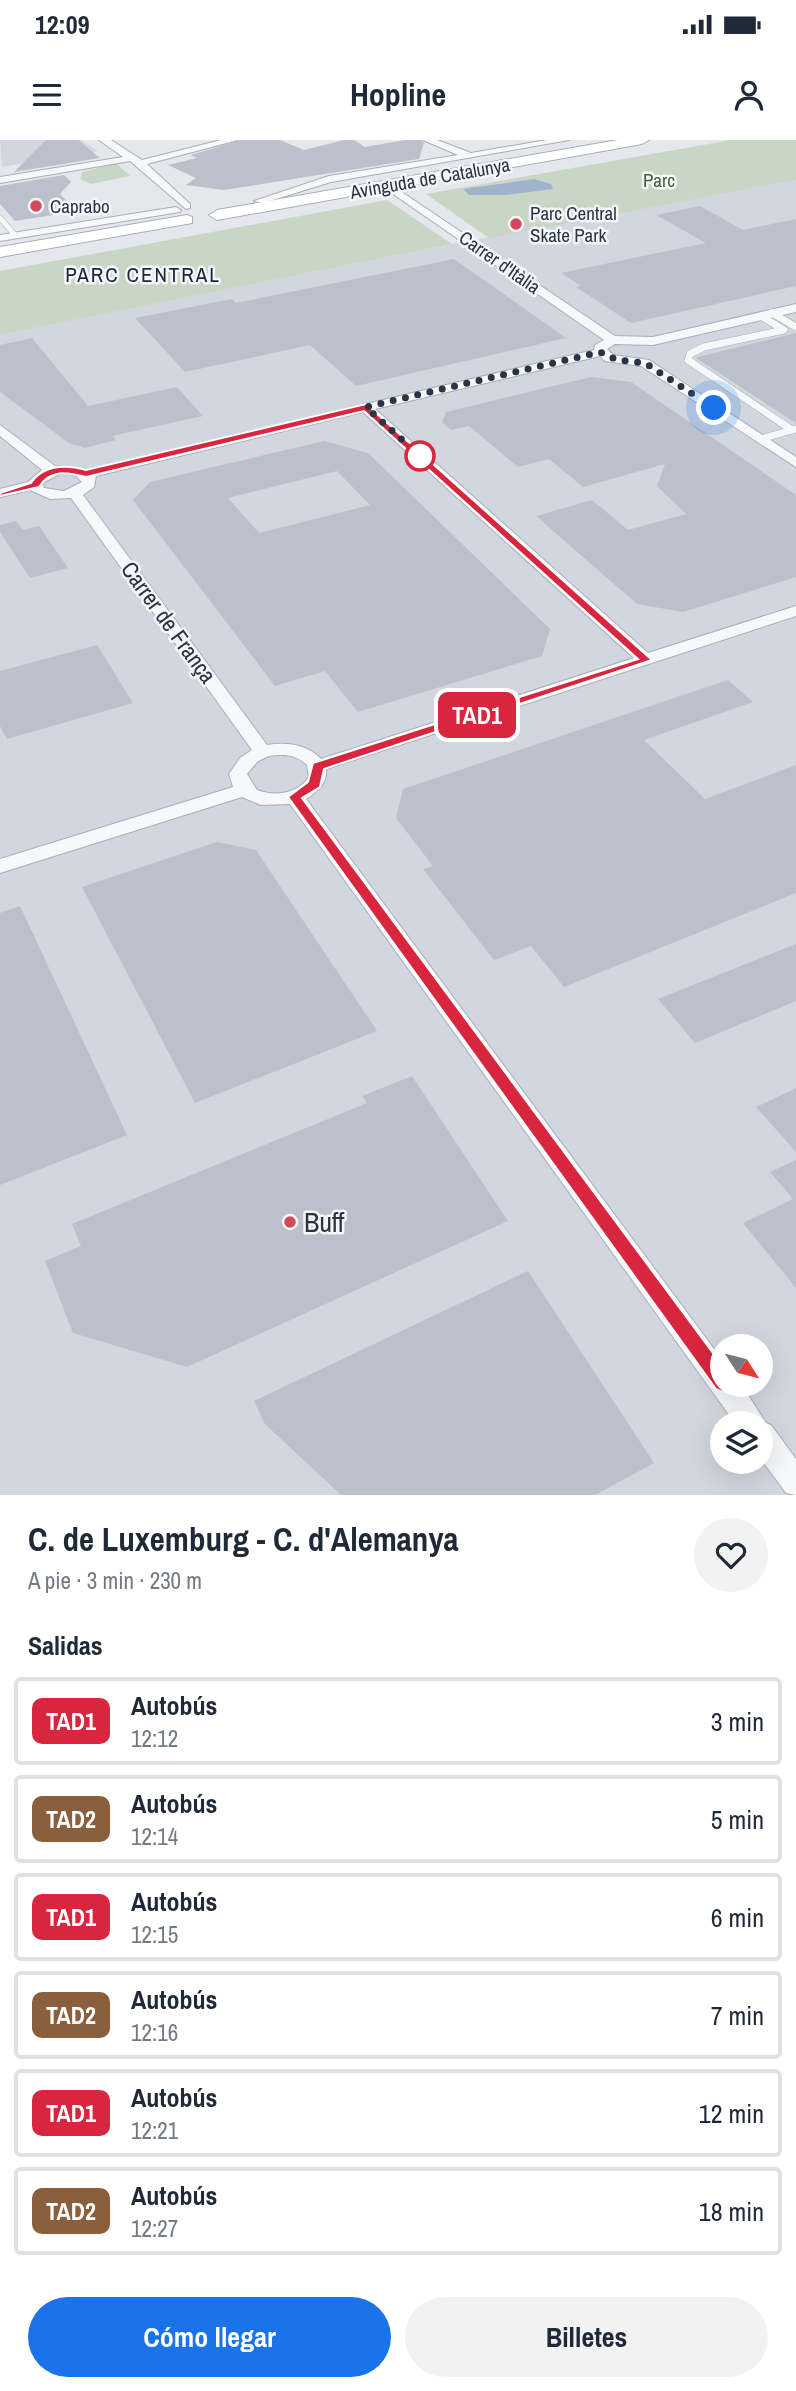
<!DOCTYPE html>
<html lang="es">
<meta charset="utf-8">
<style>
:root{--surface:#fff;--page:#f2f2f3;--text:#1f2937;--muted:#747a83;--line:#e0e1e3;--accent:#1a73e8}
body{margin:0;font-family:"Archivo Narrow",sans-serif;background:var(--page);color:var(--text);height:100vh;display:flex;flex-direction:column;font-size:26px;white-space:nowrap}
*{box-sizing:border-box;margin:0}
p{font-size:23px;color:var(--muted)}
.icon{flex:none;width:38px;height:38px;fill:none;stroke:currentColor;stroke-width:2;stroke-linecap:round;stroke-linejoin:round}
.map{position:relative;height:1355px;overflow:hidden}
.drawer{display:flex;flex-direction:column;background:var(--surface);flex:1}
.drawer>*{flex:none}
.badge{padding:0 14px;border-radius:10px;font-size:24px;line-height:46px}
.needle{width:46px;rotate:126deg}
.tools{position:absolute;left:710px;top:1194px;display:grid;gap:14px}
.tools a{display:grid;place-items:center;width:63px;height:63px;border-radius:50%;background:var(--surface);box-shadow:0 7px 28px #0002;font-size:35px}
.you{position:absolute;width:35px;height:35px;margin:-18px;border:5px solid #fff;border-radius:50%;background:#1a73e8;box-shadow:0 0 0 10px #1a73e833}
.map>.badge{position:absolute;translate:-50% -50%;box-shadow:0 0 0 4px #fff}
h2{padding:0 28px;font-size:26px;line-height:63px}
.round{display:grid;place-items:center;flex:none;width:74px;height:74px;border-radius:37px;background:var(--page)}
.head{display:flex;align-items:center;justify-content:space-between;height:119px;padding:0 28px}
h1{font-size:33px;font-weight:700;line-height:52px}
.button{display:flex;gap:14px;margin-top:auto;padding:14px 28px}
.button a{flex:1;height:80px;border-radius:42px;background:var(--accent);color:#fff;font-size:28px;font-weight:700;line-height:80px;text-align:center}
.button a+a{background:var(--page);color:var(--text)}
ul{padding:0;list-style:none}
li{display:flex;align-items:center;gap:21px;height:88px;margin:0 14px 10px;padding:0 14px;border:4px solid var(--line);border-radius:7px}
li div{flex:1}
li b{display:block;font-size:26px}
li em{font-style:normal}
li .badge{min-width:77px;font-weight:700;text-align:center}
.status{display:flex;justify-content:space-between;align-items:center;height:49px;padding:0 35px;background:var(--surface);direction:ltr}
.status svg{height:19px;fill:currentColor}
header{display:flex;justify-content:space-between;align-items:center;height:91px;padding:0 28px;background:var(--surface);font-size:32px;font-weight:700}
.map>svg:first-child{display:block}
.built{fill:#d2d6de;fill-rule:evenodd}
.green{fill:#c9d6c5}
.water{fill:#9fb4cc}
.building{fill:#bbc0ca;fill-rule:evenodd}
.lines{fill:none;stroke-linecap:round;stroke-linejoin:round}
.lane-far1-casing{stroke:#a9aeb7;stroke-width:6}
.lane-casing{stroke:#a9aeb7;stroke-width:8}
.street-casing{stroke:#a9aeb7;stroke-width:2}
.secondary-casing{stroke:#a9aeb7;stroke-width:2}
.lane-far1{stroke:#f7f8fa;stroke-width:5}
.lane{stroke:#f7f8fa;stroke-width:7}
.street{fill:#f7f8fa;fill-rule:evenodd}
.secondary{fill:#fff;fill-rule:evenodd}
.line{fill:#d7263d;stroke:#fff;stroke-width:2}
.walk{stroke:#2b3445;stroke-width:7;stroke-dasharray:0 12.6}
.poi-dot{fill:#d1495b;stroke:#f4f6f9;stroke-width:2.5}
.stop-dot{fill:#fff;stroke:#d7263d;stroke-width:3.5}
.labels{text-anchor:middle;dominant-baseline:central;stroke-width:5;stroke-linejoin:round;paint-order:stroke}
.far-street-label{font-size:19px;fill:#2b3445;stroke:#f4f6f9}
.far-park-label{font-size:19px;fill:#3f6138;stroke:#f4f6f9}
.far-poi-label{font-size:19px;fill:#2b3445;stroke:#f4f6f9;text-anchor:start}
.far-neighbourhood-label{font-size:21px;letter-spacing:2px;fill:#1d2536;stroke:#f4f6f9}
.street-label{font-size:23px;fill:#2b3445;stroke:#f4f6f9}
.near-poi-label{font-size:28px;fill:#2b3445;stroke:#f4f6f9;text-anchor:start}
</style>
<div class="status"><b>12:09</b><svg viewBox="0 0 49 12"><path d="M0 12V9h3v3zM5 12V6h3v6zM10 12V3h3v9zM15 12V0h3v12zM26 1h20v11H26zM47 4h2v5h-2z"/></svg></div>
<header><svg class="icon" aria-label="menu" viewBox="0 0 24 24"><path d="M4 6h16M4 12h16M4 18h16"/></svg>Hopline<svg class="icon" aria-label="person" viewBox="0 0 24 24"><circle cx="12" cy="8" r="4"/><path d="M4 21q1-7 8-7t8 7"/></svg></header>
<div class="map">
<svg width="796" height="1355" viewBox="0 0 796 1355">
<rect width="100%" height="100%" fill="#e4e7ec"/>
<!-- built -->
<g class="built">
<polygon points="0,0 81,0 97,11 2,27"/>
<path d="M 796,40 L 796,1355 L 0,1355 L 0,195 L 452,104 ZM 723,1206 L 761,1206 L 761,1244 L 723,1244 ZM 723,1283 L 761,1283 L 761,1321 L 723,1321 Z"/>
</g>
<!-- green -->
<g class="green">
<polygon points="731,0 796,0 796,40 489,98 426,54"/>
<polygon points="116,23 130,36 91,44 80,39 82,32"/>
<polygon points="387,60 452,104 0,195 0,131"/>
</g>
<!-- water -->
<polygon class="water" points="534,39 551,44 553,49 505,55 469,55 463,49"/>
<!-- building -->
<g class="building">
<polygon points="46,0 78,0 100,18 14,32"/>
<polygon points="241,0 280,0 304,10 344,0 354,0 365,7 405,0 421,0 424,3 419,19 224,50 186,45 196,38 168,25 197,18 191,15"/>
<polygon points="64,35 71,42 60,54 77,71 15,81 0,64 0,46"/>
<polygon points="700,66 743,90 796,79 796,146 631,183 576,147 581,146 561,133 706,103 656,75"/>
<polygon points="454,119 566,198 356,246 310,205 185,232 135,178 232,159 236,163"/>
<polygon points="796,193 796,283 696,218 698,217"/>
<polygon points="32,198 88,266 177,247 203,276 112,296 116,300 85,308 69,303 0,252 0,205"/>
<polygon points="591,237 631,242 796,355 796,437 683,472 637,464 536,376 592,360 628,390 686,374 657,346 665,324 583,347 549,319 518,327 469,286 451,290 442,282 446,272"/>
<path d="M 324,301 L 368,313 L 550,489 L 542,516 L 358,572 L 325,531 L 275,546 L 133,360 L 150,342 ZM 337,331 L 370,365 L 259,393 L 228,358 Z"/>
<polygon points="16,381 23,390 39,386 68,428 30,438 0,392 0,385"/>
<polygon points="97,505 133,563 7,599 0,586 0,531"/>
<polygon points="728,540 753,562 644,600 705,659 796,625 796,753 564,847 531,806 494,820 423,729 433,726 396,678 403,649"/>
<polygon points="217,702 256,710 377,891 195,963 82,747"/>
<polygon points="20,766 127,995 0,1045 0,773"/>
<polygon points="796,804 796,861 695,903 658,859"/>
<polygon points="412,936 508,1081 187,1227 73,1193 45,1121 81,1106 72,1084 367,963 362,956"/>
<polygon points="796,948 796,1012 756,967"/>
<polygon points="796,1020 796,1148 743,1083 793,1059 770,1032"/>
<polygon points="528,1131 654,1323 595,1355 341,1355 265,1284 254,1261"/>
</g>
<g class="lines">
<!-- lane-far1 casing -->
<g class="lane-far1-casing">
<polyline id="lane-far1" points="0,78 15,95"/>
</g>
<!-- lane casing -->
<g class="lane-casing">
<g id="lane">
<polyline points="772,173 796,187"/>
<polyline points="761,176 784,190 704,207 690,214 688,220 792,290 796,289"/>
<polyline points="761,299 792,290"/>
</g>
</g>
<!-- street casing -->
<g class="street-casing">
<g id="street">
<polygon points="99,0 111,0 142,20 221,0 238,0 147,24 190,64 190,68 186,69 130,21 0,43 0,37 123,17"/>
<polygon points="423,0 437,0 471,13 547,0 569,0 331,42 263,63 254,61 329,36 458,15"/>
<path d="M 387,42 L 615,196 L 653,197 L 796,164 L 796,172 L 653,205 L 615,204 L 607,209 L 613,215 L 649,220 L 796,317 L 796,327 L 641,226 L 605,221 L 600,216 L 375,269 L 648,513 L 796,466 L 796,476 L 326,629 C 328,643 317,652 306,659 L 723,1221 L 723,1244 L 741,1244 L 766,1283 L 771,1285 L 796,1319 L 796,1355 L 786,1353 L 761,1319 L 761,1283 L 735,1283 L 290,664 L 261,665 L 242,657 L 0,733 L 0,719 L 233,647 L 229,634 L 240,618 L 252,610 L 71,358 L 50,359 L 30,350 L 0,357 L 0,349 L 28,342 L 42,330 L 0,296 L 0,285 L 55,326 L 87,330 L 594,210 L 595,205 L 604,200 L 383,47 L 383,43 ZM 363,272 L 634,518 L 321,619 C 307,604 286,602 267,605 L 83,355 L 94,347 L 96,336 ZM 62,333 L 75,335 L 82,342 L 64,351 L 44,348 L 42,343 ZM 269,616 C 284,614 295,614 307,625 L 309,637 C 297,654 275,657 257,650 L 247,634 L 258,621 Z"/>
<polygon points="176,67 181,70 180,72 0,101 0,95"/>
</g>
</g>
<!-- secondary casing -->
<g class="secondary-casing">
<g id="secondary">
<polygon points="618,0 649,0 642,4 217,80 209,75 217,70"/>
<polygon points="187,75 192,77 192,83 0,117 0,107"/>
</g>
</g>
<!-- lane-far1 -->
<use href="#lane-far1" class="lane-far1"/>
<!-- lane -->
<use href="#lane" class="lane"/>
<!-- street -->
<use href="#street" class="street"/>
<!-- secondary -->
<use href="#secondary" class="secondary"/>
</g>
<!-- line -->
<path class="line" d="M 366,264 L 652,520 L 324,629 L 320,647 L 302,658 L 730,1236 L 732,1243 L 730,1249 L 723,1252 L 716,1249 L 288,657 L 308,642 L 313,623 L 638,519 L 364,271 L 86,337 C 67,332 50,329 39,347 L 0,356 L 0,353 L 31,343 C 44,324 67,325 86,330 Z"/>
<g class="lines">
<!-- walk -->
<polyline class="walk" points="420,316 366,267 600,212 617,220 645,223 714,268"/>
</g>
<!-- markers -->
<g class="poi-dot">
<circle cx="36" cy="66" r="7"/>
<circle cx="516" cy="84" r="7"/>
<circle cx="290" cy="1082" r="7"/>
</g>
<circle class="stop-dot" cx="420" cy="316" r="14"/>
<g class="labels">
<!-- far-street labels -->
<g class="far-street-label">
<text transform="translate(430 38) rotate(-10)">Avinguda de Catalunya</text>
<text transform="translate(500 122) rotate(35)">Carrer d'Itàlia</text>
</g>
<!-- far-park labels -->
<g class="far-park-label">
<text x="659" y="40">Parc</text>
</g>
<!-- far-poi labels -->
<g class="far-poi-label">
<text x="50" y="66">Caprabo</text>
<text x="530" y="73">Parc Central<tspan x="530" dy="22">Skate Park</tspan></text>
</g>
<!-- far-neighbourhood labels -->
<g class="far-neighbourhood-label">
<text x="143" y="134">PARC CENTRAL</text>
</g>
<!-- street labels -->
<g class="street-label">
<text transform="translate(169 482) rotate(54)">Carrer de França</text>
</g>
<!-- near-poi labels -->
<g class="near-poi-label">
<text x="304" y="1082">Buff</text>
</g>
</g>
</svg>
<div class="tools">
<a><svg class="needle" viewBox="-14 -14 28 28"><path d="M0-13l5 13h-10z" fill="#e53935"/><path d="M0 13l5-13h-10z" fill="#747a83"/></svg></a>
<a><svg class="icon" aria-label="layers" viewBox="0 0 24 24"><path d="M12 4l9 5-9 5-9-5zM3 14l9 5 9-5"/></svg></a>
</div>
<div class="you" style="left:714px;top:268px"></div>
<b class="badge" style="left:477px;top:575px;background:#d7263d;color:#fff">TAD1</b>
</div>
<section class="drawer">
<div class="head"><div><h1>C. de Luxemburg - C. d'Alemanya</h1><p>A pie · 3 min · 230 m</p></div><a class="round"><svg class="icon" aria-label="heart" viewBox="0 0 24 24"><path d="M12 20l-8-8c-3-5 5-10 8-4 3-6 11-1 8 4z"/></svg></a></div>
<h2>Salidas</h2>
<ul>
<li><span class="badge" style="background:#d7263d;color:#fff">TAD1</span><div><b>Autobús</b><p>12:12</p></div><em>3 min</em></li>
<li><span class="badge" style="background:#8b5e3c;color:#fff">TAD2</span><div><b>Autobús</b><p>12:14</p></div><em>5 min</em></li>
<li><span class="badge" style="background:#d7263d;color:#fff">TAD1</span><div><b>Autobús</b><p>12:15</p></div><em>6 min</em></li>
<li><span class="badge" style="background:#8b5e3c;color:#fff">TAD2</span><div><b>Autobús</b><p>12:16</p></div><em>7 min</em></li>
<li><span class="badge" style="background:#d7263d;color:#fff">TAD1</span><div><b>Autobús</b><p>12:21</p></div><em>12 min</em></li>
<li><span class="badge" style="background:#8b5e3c;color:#fff">TAD2</span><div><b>Autobús</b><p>12:27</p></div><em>18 min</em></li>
</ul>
<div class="button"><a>Cómo llegar</a><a>Billetes</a></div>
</section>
